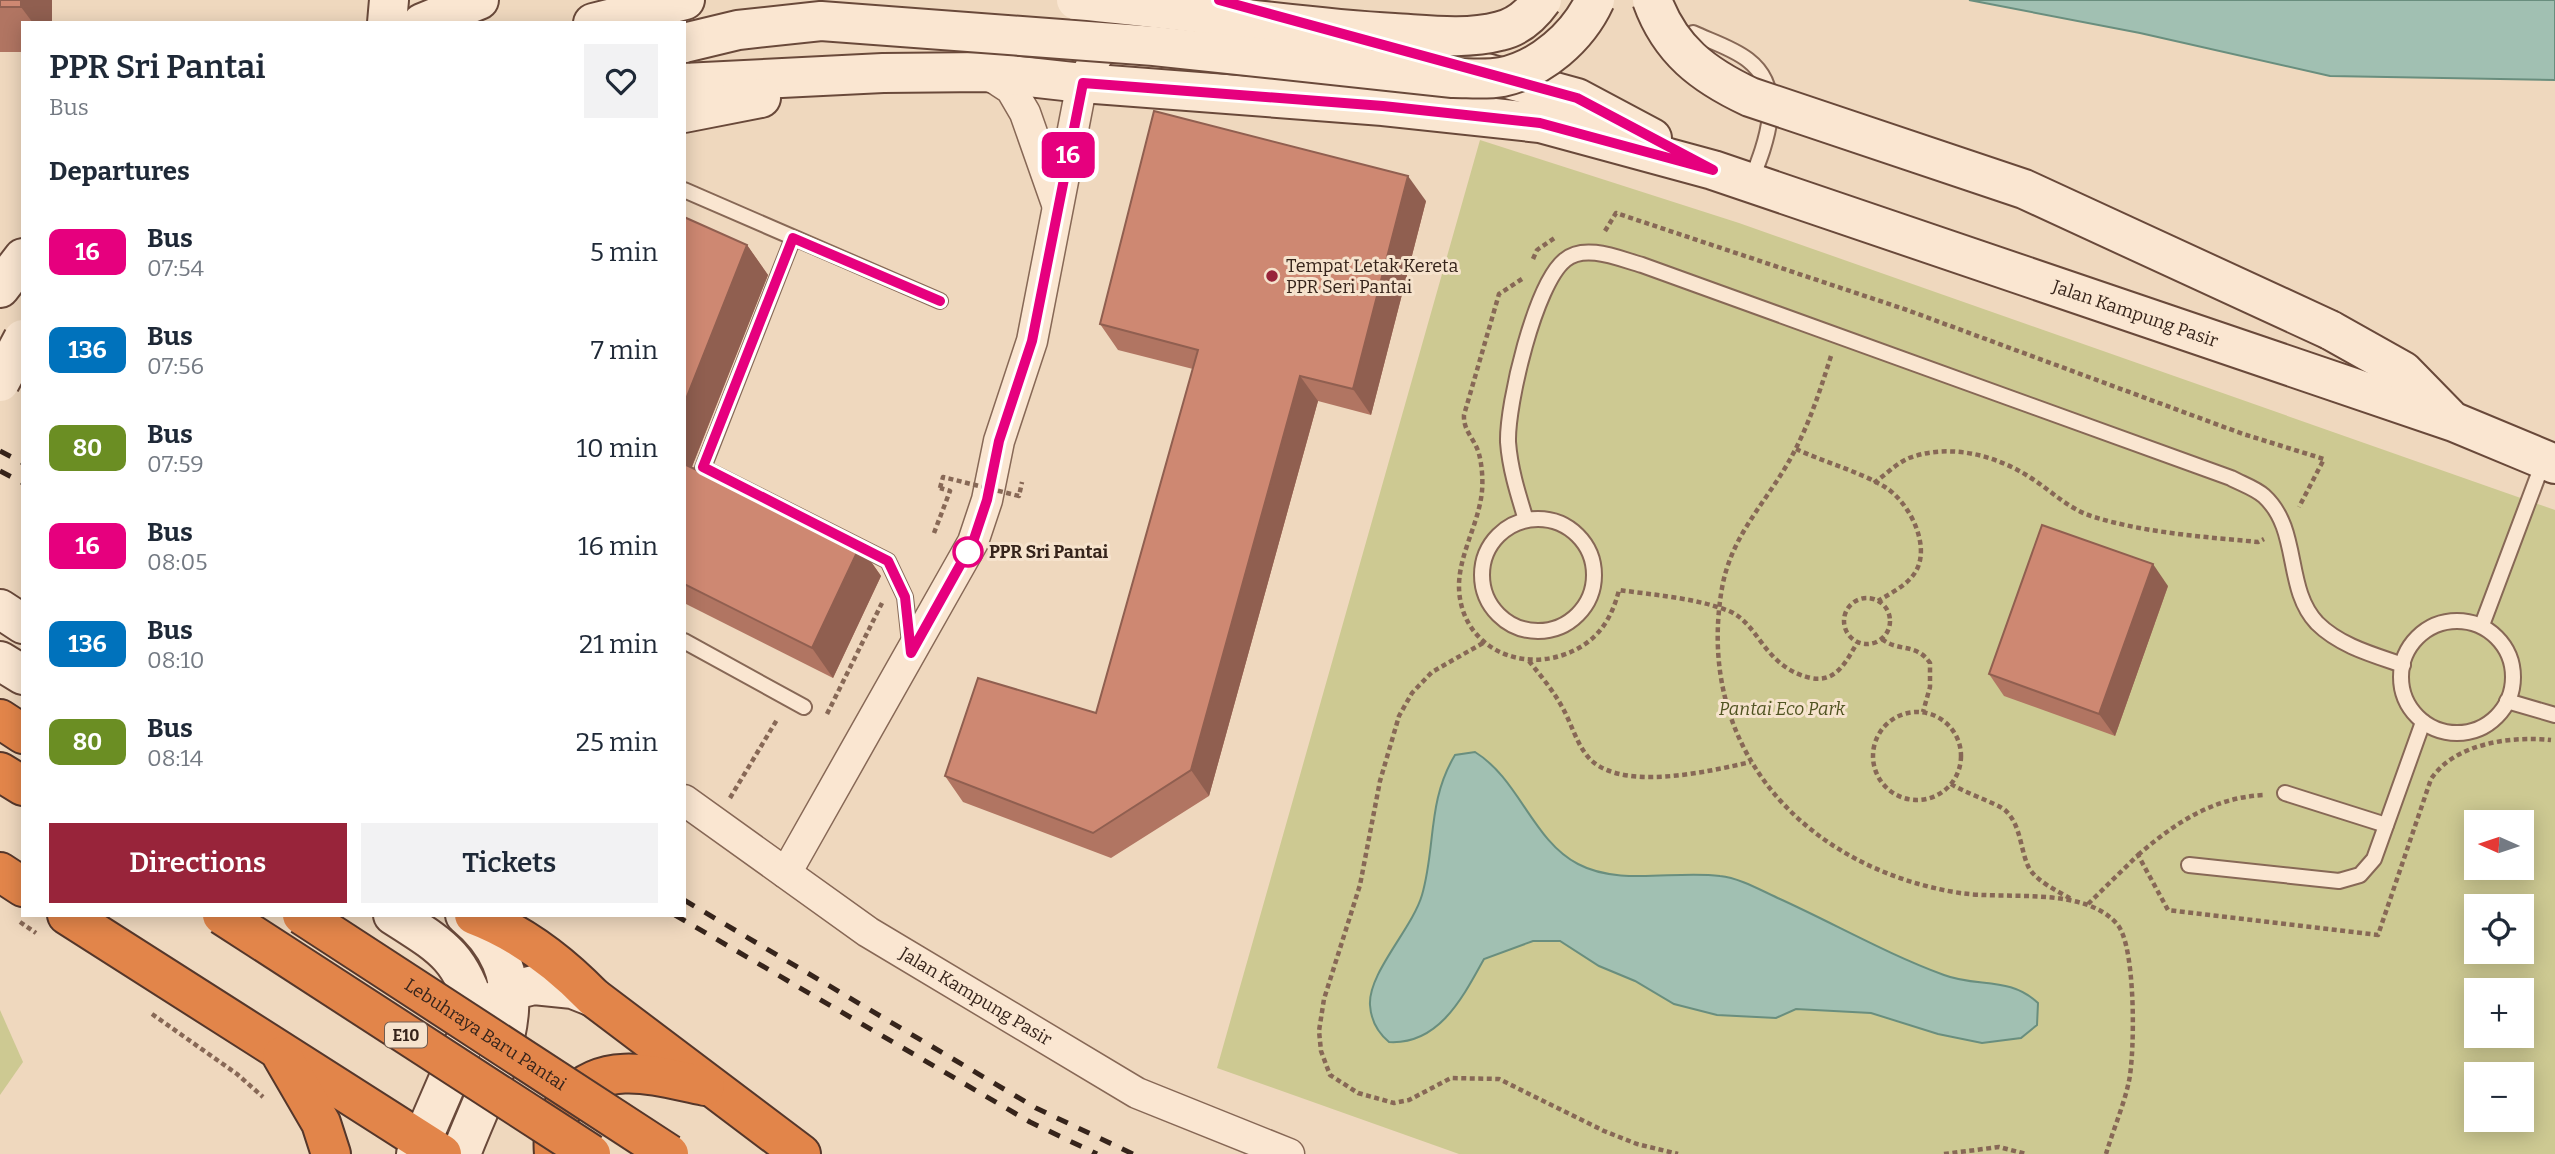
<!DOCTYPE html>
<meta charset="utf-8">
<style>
:root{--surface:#fff;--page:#f2f2f3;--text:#1f2937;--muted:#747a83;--accent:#98243a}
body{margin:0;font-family:Bitter,serif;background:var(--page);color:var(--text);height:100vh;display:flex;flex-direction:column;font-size:26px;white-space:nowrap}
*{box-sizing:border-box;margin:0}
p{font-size:23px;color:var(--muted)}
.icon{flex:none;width:38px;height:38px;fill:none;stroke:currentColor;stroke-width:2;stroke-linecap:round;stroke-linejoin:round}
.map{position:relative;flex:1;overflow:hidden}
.drawer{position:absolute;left:21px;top:21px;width:665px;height:896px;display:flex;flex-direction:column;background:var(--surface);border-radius:0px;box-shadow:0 4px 18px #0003}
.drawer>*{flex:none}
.badge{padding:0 14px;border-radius:10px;font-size:24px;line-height:46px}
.needle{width:46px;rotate:273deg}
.controls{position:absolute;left:2464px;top:810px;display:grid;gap:14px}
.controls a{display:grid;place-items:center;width:70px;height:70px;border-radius:0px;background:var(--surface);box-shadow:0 4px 18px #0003;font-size:35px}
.map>.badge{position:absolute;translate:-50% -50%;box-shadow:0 0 0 4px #fff}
h2{padding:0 28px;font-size:26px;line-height:63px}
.round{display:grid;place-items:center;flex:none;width:74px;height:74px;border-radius:0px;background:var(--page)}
.headline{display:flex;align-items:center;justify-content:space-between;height:119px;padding:0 28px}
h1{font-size:33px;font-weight:600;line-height:52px}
.action{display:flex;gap:14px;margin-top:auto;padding:14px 28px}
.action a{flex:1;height:80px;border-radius:0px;background:var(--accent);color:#fff;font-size:28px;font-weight:600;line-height:80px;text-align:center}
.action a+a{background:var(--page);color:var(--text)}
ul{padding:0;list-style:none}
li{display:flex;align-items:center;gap:21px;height:98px;padding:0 28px}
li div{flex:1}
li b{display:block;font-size:26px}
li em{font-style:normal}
li .badge{min-width:77px;font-weight:700;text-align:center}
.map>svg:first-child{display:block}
.green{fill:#cdc992;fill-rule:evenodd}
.water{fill:#a1c0b2;stroke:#698e7e;stroke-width:2}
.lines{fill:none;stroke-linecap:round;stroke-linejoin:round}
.lane-casing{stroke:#876856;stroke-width:18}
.street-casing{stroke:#876856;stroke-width:33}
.secondary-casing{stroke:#69493a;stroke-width:42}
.highway-casing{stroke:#55372b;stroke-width:42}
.path{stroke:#876856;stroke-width:4.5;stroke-dasharray:5 3.5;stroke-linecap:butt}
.lane{stroke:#fae6d1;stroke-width:14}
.street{stroke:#fae6d1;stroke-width:30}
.secondary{stroke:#fae6d1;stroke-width:38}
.highway{stroke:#e2854a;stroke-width:38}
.rail{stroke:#36241b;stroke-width:5;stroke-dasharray:12 12;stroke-linecap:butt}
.secondary-bridge-casing{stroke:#69493a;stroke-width:42;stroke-linecap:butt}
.highway-bridge-casing{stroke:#55372b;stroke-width:42;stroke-linecap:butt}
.path-bridge{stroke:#876856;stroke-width:4.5;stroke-dasharray:5 3.5;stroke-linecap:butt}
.secondary-bridge{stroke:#fae6d1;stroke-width:38}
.highway-bridge{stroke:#e2854a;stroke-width:38}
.wall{fill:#b17562}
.shaded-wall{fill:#905f50}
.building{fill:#ce8872;stroke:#905f50;stroke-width:2}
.line-casing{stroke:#fff;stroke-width:16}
.line{stroke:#e6007e;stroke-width:10}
.poi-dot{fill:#98243a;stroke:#f6e3cd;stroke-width:2.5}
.stop-dot{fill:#fff;stroke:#e6007e;stroke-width:3.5}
.labels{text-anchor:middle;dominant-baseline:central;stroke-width:6;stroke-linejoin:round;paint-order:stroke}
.shield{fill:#f6e3cd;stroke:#705d50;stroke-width:2}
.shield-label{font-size:16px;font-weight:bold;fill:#36241b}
.poi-label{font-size:18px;fill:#36241b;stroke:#f6e3cd;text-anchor:start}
.street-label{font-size:18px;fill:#36241b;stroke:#f6e3cd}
.stop-label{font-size:18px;font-weight:bold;fill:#36241b;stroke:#f6e3cd;text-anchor:start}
.park-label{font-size:18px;font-style:italic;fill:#505321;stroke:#f6e3cd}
</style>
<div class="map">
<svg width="2555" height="1154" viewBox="0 0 2555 1154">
<rect width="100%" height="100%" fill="#efd8be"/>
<!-- green -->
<g class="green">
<path d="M 1480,140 L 1739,223 L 2555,510 L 2555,1154 L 1459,1154 L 1217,1068 ZM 2476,822 L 2522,822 L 2522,868 L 2476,868 ZM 2476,906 L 2522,906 L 2522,952 L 2476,952 ZM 2476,990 L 2522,990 L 2522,1036 L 2476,1036 ZM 2476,1074 L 2522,1074 L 2522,1120 L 2476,1120 Z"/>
<polygon points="0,1010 23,1062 0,1095"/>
</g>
<!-- water -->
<g class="water">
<polygon points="1969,0 2555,0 2555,80 2330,76 2140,33"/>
<path d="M 1475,752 C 1519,779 1533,841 1578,864 C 1619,886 1675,870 1720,876 C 1740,878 1762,891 1780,899 C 1835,924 1887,954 1944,975 C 1978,988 2009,976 2038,1003 L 2037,1025 L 2021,1038 L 1982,1043 L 1938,1034 L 1871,1013 L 1796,1009 L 1776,1018 L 1717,1015 L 1674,1004 L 1635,981 L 1599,966 L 1560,941 L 1533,941 L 1484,959 C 1463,997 1439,1045 1389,1042 C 1377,1032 1371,1021 1370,1005 C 1368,973 1412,929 1422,895 C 1436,847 1427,801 1455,755 Z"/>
</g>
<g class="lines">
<!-- lane casing -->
<g class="lane-casing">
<g id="lane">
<path d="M 1693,33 C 1710,41 1733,48 1748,60 C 1787,90 1766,143 1751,181"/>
<polyline points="684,190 940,301"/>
<polyline points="793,238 703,468 888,561 905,597 910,643"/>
<circle cx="1538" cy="575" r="56"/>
<path d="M 1526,520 C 1518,494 1510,469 1508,442 C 1507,404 1535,284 1565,260 C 1585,243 1620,259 1642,265 L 2231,478 C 2242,484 2255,488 2264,496 C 2301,530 2284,588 2317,623 C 2340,646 2374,655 2403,665"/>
<circle cx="2457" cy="677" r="56"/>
<polyline points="2482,625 2544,460"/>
<polyline points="684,641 804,707"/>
<polyline points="2507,701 2555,715"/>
<polyline points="2285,793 2386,825"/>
<polyline points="2189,865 2339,881 2360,875 2374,859 2423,722"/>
</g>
</g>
<!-- street casing -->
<g class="street-casing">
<g id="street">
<polyline points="985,72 1011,89 1025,113 1057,204"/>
<path id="s1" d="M 684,800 L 868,932 L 1137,1093 L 1289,1154"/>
<path d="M 786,873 L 973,542 L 987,500 L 999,441 L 1032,341 L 1082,83 C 1100,47 1120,20 1158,4"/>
</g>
</g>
<!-- secondary casing -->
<g class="secondary-casing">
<g id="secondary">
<polyline points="387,23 389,0"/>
<polyline points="422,23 479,0"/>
<polyline points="593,23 685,0"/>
<polyline points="1366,40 1577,98 1652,138"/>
<path id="s2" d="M 684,83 L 883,73 L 985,72 L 1082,83 L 1383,106 L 1540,123 L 1713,170 L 2454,422 L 2555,464"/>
<polyline points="684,113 761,98"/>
<polyline points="0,288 23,258"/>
<polyline points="2330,330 2403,371 2448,417"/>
<polyline points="0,609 23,624"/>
<polyline points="0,661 23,675"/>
<path d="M 393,915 C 441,946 461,955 477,1013"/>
<polyline points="416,1154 477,1013 510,991 534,985 573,989 593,997"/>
<path d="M 461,1154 C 492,1072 550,985 465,915"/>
</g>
</g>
<!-- highway casing -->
<g class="highway-casing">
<g id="highway">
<polyline points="0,719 23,734"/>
<polyline points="0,772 23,786"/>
<polyline points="0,872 23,887"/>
<polyline points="67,915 442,1154"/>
<path d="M 474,915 C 519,932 560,963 593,997 L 801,1154"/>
<polyline points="282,1056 321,1123 331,1154"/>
<path d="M 554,1154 C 552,1132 556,1115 570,1098 C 606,1058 659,1077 705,1086"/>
</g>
</g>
<!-- path -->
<g class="path">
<polyline points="1605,231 1616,213 1907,310 2243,434 2324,459 2299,507"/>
<polyline points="1533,259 1537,250 1556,237"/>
<path d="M 1522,279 L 1499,294 L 1464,415 C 1463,431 1475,439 1479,454 C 1482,465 1483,480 1482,491 C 1479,523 1460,552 1459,584 C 1458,641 1512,672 1563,655 C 1595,644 1611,622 1619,590 C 1654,595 1696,598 1729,611 C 1760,624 1763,667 1811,678 C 1836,683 1846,662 1857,643"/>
<path d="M 1831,356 C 1819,394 1808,428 1788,463 C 1763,506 1731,537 1722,588 C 1694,749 1806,869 1960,893 C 2007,900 2084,886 2117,924 C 2136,945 2135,1052 2129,1081 C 2124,1105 2113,1130 2106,1154"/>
<path d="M 1796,449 C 1824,462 1858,471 1885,487 C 1909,502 1931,545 1916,571 C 1908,585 1891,593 1878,601"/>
<path d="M 1874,483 C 1885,475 1897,463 1909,458 C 1950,443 1996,455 2031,478 C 2053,492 2068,509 2094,517 C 2146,533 2205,537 2258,542 L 2264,539"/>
<polyline points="934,533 950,491 940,488"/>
<circle cx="1867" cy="621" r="23"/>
<path d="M 1882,639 C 1898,652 1917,643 1930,663 L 1930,687 L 1923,712"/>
<polyline points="1483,643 1432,672 1412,693 1399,716 1380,781 1360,885 1324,999 1319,1031 1321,1051 1330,1075 1358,1093 1394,1103 1409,1100 1451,1078 1499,1079 1604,1131 1637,1144 1678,1154"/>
<path d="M 1529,661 C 1540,675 1552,689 1561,705 C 1570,720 1575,739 1585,753 C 1613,795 1710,771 1751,762"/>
<circle cx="1917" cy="756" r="44"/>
<polyline points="827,714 882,603"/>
<path d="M 1951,784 C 1963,792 1998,804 2005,810 C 2021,825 2020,848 2028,866 C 2035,881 2058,891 2071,899"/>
<polyline points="730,798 778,718"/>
<path d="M 2138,855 C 2175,823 2212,798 2263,795"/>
<path d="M 2088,904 L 2138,855 L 2168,910 L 2378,935 L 2431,779 C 2455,743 2511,736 2551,740"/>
<polyline points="20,922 36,933"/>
<polyline points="152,1014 237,1074 263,1097"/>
<polyline points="1944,1154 1999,1147 2026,1154"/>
</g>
<!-- lane -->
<use href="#lane" class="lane"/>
<!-- street -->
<use href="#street" class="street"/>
<!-- secondary -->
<use href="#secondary" class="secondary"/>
<!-- highway -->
<use href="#highway" class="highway"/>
<!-- rail -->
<g class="rail">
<polyline points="0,451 23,463"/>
<polyline points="0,471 23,483"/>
<polyline points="684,900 1036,1108 1133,1154"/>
<polyline points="675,915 1030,1122 1097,1154"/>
</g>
<!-- secondary-bridge casing -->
<g class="secondary-bridge-casing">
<g id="secondary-bridge">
<path d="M 1076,0 C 1183,9 1288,27 1394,33 C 1429,35 1466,40 1500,31 C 1518,27 1532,14 1542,0"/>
<path d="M 1652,0 C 1670,50 1703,75 1750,97 L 2024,189 L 2330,330"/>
<path d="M 684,43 L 738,30 L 821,21 L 1154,46 L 1453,78 C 1469,78 1486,80 1502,77 C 1541,69 1578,37 1595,0"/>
<polyline points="0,382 23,339"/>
</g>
</g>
<!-- highway-bridge casing -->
<g class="highway-bridge-casing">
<g id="highway-bridge">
<polyline points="222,915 591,1154"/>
<path id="s3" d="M 302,915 L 669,1154"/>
</g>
</g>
<!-- path-bridge -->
<polyline class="path-bridge" points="940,488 943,477 1019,496 1022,482"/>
<!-- secondary-bridge -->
<use href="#secondary-bridge" class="secondary-bridge"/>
<!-- highway-bridge -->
<use href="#highway-bridge" class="highway-bridge"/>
</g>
<!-- wall -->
<g class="wall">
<polygon points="0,0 52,0 52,23 23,23 23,52 0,52"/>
<polygon points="1426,201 1371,415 1318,401 1209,796 1111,858 963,802 945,776 1096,713 1193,369 1118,350 1100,324"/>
<polygon points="684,217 747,245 768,275 692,467 860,546 881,576 833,678 684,603"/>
<polygon points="2168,586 2115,736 2004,696 1989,674"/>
</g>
<!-- shaded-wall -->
<g class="shaded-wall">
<polygon points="21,0 52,0 52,23 33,23 21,7"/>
<polygon points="1408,176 1426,201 1371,415 1353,389"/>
<polygon points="747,245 768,275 685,484 684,404"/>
<polygon points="1300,376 1318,401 1209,796 1191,770"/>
<polygon points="860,546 881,576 833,678 812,648"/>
<polygon points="2153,564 2168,586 2115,736 2099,714"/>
</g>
<!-- building -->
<g class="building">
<rect x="0" y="0" width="21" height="7"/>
<polygon points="1154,111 1408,176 1353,389 1300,376 1191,770 1093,833 945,776 978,678 1096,713 1198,350 1100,324"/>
<polygon points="684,217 747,245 684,404"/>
<polygon points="684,464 860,546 812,648 684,584"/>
<polygon points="2042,525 2153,564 2099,714 1989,674"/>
</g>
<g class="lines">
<!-- line casing -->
<g class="line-casing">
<polyline id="line" points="940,301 793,238 703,467 888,561 905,597 911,653 973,542 987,500 999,441 1032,341 1083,83 1383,106 1540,123 1713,170 1577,98 1219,0"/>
</g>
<!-- line -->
<use href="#line" class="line"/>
</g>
<!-- markers -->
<circle class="poi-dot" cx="1272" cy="276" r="7"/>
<circle class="stop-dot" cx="968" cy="552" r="14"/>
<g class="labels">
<!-- shield labels -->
<rect class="shield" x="385" y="1022.5" width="42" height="25" rx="5"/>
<g class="shield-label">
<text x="406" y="1035">E10</text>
</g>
<!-- poi labels -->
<g class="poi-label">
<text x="1286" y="266">Tempat Letak Kereta<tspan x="1286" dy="21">PPR Seri Pantai</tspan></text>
</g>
<!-- street labels -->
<g class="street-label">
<text stroke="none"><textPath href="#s2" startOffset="1484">Jalan Kampung Pasir</textPath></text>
<text stroke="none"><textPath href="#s1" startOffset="352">Jalan Kampung Pasir</textPath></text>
<text stroke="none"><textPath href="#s3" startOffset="219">Lebuhraya Baru Pantai</textPath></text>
</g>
<!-- stop labels -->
<g class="stop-label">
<text x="989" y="552">PPR Sri Pantai</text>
</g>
<!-- park labels -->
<g class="park-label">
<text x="1782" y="709">Pantai Eco Park</text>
</g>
</g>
</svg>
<div class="controls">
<a><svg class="needle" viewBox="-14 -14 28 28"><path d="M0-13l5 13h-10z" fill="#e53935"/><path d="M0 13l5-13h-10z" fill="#747a83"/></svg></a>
<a><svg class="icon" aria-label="locate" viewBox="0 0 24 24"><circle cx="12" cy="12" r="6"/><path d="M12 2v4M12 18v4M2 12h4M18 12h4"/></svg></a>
<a>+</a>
<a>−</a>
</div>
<b class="badge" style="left:1068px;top:155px;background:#e6007e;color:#fff">16</b>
<section class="drawer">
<div class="headline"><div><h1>PPR Sri Pantai</h1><p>Bus</p></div><a class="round"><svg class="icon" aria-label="heart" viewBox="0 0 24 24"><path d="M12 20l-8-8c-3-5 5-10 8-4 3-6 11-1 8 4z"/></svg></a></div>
<h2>Departures</h2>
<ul>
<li><span class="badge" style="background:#e6007e;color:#fff">16</span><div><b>Bus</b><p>07:54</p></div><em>5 min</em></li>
<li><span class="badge" style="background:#0072bc;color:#fff">136</span><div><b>Bus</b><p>07:56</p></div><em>7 min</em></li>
<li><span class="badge" style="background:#6b8e23;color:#fff">80</span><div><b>Bus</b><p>07:59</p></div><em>10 min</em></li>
<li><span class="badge" style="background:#e6007e;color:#fff">16</span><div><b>Bus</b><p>08:05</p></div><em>16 min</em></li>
<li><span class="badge" style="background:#0072bc;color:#fff">136</span><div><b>Bus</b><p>08:10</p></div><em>21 min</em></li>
<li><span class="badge" style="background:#6b8e23;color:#fff">80</span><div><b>Bus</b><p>08:14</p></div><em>25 min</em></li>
</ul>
<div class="action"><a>Directions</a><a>Tickets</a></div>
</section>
</div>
